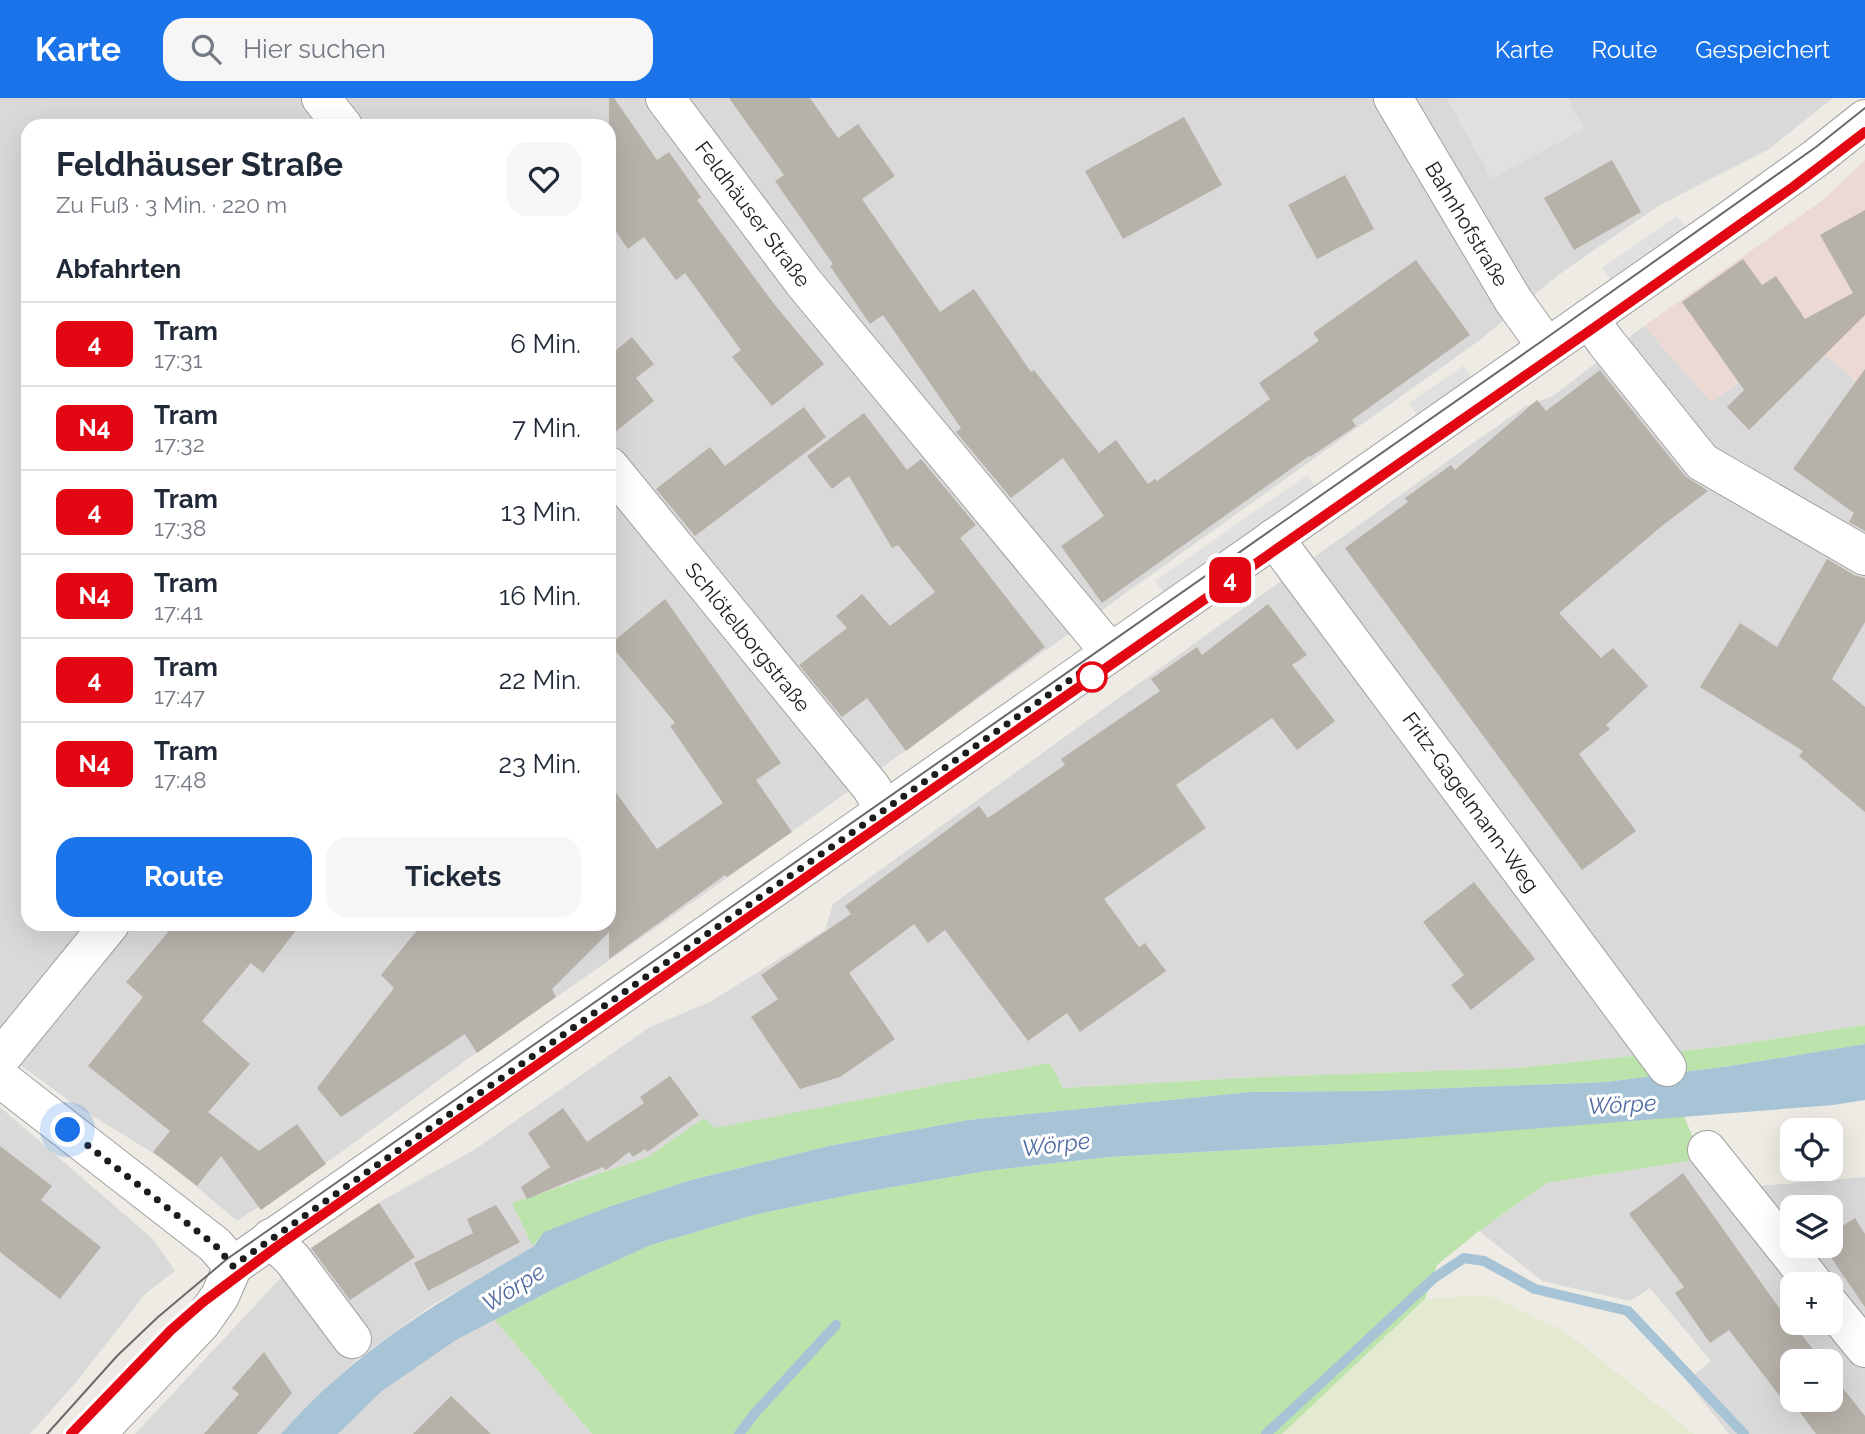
<!DOCTYPE html>
<html lang="de">
<meta charset="utf-8">
<style>
:root{--surface:#fff;--page:#f6f6f7;--text:#1f2937;--muted:#747a83;--line:#e0e1e3;--accent:#1a73e8}
body{margin:0;font-family:Raleway,sans-serif;background:var(--page);color:var(--text);height:100vh;display:flex;flex-direction:column;font-size:26px;white-space:nowrap}
*{box-sizing:border-box;margin:0}
p{font-size:23px;color:var(--muted)}
.icon{flex:none;width:38px;height:38px;fill:none;stroke:currentColor;stroke-width:2;stroke-linecap:round;stroke-linejoin:round}
.map{position:relative;flex:1;overflow:hidden}
.side{position:absolute;left:21px;top:21px;width:595px;height:812px;display:flex;flex-direction:column;background:var(--surface);border-radius:21px;box-shadow:0 7px 28px #0002}
.side>*{flex:none}
.badge{padding:0 14px;border-radius:10px;font-size:24px;line-height:46px}
.fabs{position:absolute;left:1780px;top:1020px;display:grid;gap:14px}
.fabs a{display:grid;place-items:center;width:63px;height:63px;border-radius:14px;background:var(--surface);box-shadow:0 7px 28px #0002;font-size:35px}
.you{position:absolute;width:35px;height:35px;margin:-18px;border:5px solid #fff;border-radius:50%;background:#1a73e8;box-shadow:0 0 0 10px #1a73e833}
.map>.badge{position:absolute;translate:-50% -50%;box-shadow:0 0 0 4px #fff}
h2{padding:0 35px;font-size:26px;line-height:63px}
.round{display:grid;place-items:center;flex:none;width:74px;height:74px;border-radius:21px;background:var(--page)}
.summary{display:flex;align-items:center;justify-content:space-between;height:119px;padding:0 35px}
h1{font-size:33px;font-weight:700;line-height:52px}
.primary-button{display:flex;gap:14px;margin-top:auto;padding:14px 35px}
.primary-button a{flex:1;height:80px;border-radius:21px;background:var(--accent);color:#fff;font-size:28px;font-weight:700;line-height:80px;text-align:center}
.primary-button a+a{background:var(--page);color:var(--text)}
ul{padding:0;list-style:none}
li{display:flex;align-items:center;gap:21px;height:84px;padding:0 35px;border-top:2px solid var(--line)}
li div{flex:1}
li b{display:block;font-size:26px}
li em{font-style:normal}
li .badge{min-width:77px;font-weight:700;text-align:center}
header{display:flex;align-items:center;gap:42px;box-sizing:border-box;height:98px;padding:0 35px;background:var(--accent);color:#fff}
header strong{font-size:33px}
nav{display:flex;gap:38px;margin-inline-start:auto;font-size:24px}
.search{width:490px;height:63px;background:var(--page);display:flex;align-items:center;gap:18px;box-sizing:border-box;padding:0 24px;border-radius:21px;color:var(--muted);font-size:26px}
.map>svg:first-child{display:block}
.residential{fill:#dad9d9;fill-rule:evenodd}
.commercial{fill:#ecd9d3}
.farmland{fill:#e3eacf}
.grass{fill:#bde3ad}
.parking{fill:#e0e0e0}
.water{fill:#a7c3d6}
.lines{fill:none;stroke-linecap:round;stroke-linejoin:round}
.stream{stroke:#a7c3d6;stroke-width:10}
.building{fill:#b6b1a9}
.minor-casing{stroke:#a0a0a0;stroke-width:40}
.minor{stroke:#fff;stroke-width:38}
.tram{stroke:#6a6a6a;stroke-width:2}
.line-casing{stroke:#fff;stroke-width:16}
.line{stroke:#e30613;stroke-width:10}
.walk{stroke:#1c1c1c;stroke-width:7;stroke-dasharray:0 12.6}
.stop-dot{fill:#fff;stroke:#e30613;stroke-width:3.5}
.labels{text-anchor:middle;dominant-baseline:central;stroke-width:6;stroke-linejoin:round;paint-order:stroke}
.street-label{font-size:21px;fill:#1c1c1c;stroke:#fff}
.water-label{font-size:23px;font-style:italic;fill:#526ba2;stroke:#fff}
</style>
<header>
<strong>Karte</strong>
<div class="search"><svg class="icon" aria-label="search" viewBox="0 0 24 24"><circle cx="10" cy="10" r="6"/><path d="M15 15l6 6"/></svg>Hier suchen</div>
<nav><a>Karte</a><a>Route</a><a>Gespeichert</a></nav>
</header>
<div class="map">
<svg width="1865" height="1336" viewBox="0 0 1865 1336">
<rect width="100%" height="100%" fill="#edebe3"/>
<!-- residential -->
<g class="residential">
<path d="M 0,0 L 1833,0 L 1769,51 L 1660,107 L 1594,152 L 1557,178 L 1480,242 L 720,785 L 469,960 L 336,1058 L 237,1123 L 166,1063 L 75,1007 L 0,952 ZM 28,28 L 609,28 L 609,826 L 28,826 Z"/>
<polygon points="1644,228 1711,304 1803,239 1865,290 1865,927 1728,948 1518,970 1260,979 1062,990 1050,965 715,1031 704,1021 648,1059 512,1105 533,1149 431,1208 357,1261 298,1317 281,1336 135,1336 304,1155 383,1102 474,1052 650,929 710,904 825,832 833,806 1456,357 1526,308 1553,298"/>
<polygon points="0,1009 153,1141 175,1173 145,1196 77,1283 30,1336 0,1336"/>
<path d="M 1702,1061 L 1761,1088 L 1865,1079 L 1865,1336 L 1729,1336 L 1687,1283 L 1711,1263 L 1650,1190 L 1630,1203 L 1542,1183 L 1479,1133 L 1547,1085 ZM 1792,1110 L 1830,1110 L 1830,1148 L 1792,1148 ZM 1792,1186 L 1830,1186 L 1830,1225 L 1792,1225 ZM 1792,1264 L 1830,1264 L 1830,1302 L 1792,1302 Z"/>
<polygon points="495,1222 592,1336 338,1336 382,1293 456,1242"/>
</g>
<!-- commercial -->
<polygon class="commercial" points="1865,62 1865,290 1803,239 1711,304 1644,228 1823,102"/>
<!-- farmland -->
<polygon class="farmland" points="1488,1197 1564,1233 1694,1336 1282,1336 1425,1201"/>
<!-- grass -->
<g class="grass">
<polygon points="1865,927 1865,946 1730,968 1606,984 1372,993 1251,994 968,1022 829,1048 691,1082 608,1109 536,1143 533,1149 512,1105 648,1059 704,1020 715,1030 1050,965 1063,990 1260,979 1518,970 1728,948"/>
<polygon points="1684,1018 1702,1061 1547,1085 1479,1133 1437,1167 1425,1201 1282,1336 592,1336 495,1222 554,1191 651,1147 754,1117 858,1095 986,1073 1109,1059 1326,1047"/>
</g>
<!-- parking -->
<g class="parking">
<polygon points="1447,0 1568,0 1584,31 1491,81"/>
<polygon points="1677,118 1685,129 1610,181 1602,170"/>
<polygon points="1463,268 1471,279 1417,317 1409,305"/>
<polygon points="1307,377 1315,388 1163,494 1155,483"/>
</g>
<!-- water -->
<path class="water" d="M 1865,946 L 1865,1002 L 1833,1007 L 1326,1047 L 1109,1059 L 986,1073 L 858,1095 L 754,1117 L 651,1147 L 554,1191 L 456,1242 L 382,1293 L 338,1336 L 281,1336 C 355,1252 438,1204 533,1149 L 544,1134 L 608,1109 L 691,1082 L 829,1048 L 968,1022 L 1251,994 L 1372,993 L 1606,984 L 1730,968 Z"/>
<g class="lines">
<!-- stream -->
<g class="stream">
<polyline points="739,1336 755,1315 836,1227"/>
<polyline points="1266,1336 1434,1180 1464,1160 1484,1163 1535,1191 1628,1213 1744,1336"/>
</g>
</g>
<!-- building -->
<g class="building">
<polygon points="609,0 614,0 657,62 669,54 701,99 697,102 774,206 824,266 772,308 732,259 741,252 685,175 676,182 644,139 628,151 609,124"/>
<polygon points="729,0 810,0 838,40 858,26 895,78 862,101 940,214 974,191 1031,274 1034,272 1099,355 1116,342 1148,386 1155,381 1157,383 1270,301 1259,285 1319,243 1313,235 1416,162 1470,237 1352,322 1356,328 1310,359 1309,358 1102,505 1061,448 1104,418 1063,360 1011,400 956,334 961,330 883,217 870,226 830,168 833,166 775,83 784,77"/>
<polygon points="1184,19 1222,87 1123,141 1085,73"/>
<polygon points="1612,62 1641,114 1574,152 1544,100"/>
<polygon points="1345,77 1374,131 1317,161 1288,107"/>
<polygon points="1865,112 1865,217 1749,332 1727,309 1744,292 1682,204 1743,161 1762,187 1776,178 1805,221 1853,195 1820,137"/>
<polygon points="632,239 654,266 636,280 654,303 609,339 609,245 615,253"/>
<polygon points="1865,271 1865,433 1849,424 1854,415 1793,371"/>
<polygon points="1600,272 1685,378 1708,393 1663,427 1559,515 1601,560 1613,550 1648,588 1606,627 1610,631 1579,656 1636,733 1582,772 1345,450 1408,404 1405,400 1451,367 1455,372 1537,302 1546,313"/>
<polygon points="804,309 826,339 695,438 656,391 710,349 725,368"/>
<polygon points="864,315 907,372 921,361 976,427 960,440 1045,549 906,653 867,600 842,619 799,567 847,530 836,518 862,496 890,528 935,494 898,447 892,450 849,378 832,391 807,358"/>
<polygon points="1827,461 1854,477 1865,480 1865,524 1832,581 1865,609 1865,714 1799,658 1803,653 1700,589 1740,525 1777,549"/>
<polygon points="665,501 781,665 756,682 792,734 727,779 725,777 609,861 609,834 552,891 556,899 477,955 465,936 341,1019 317,990 394,890 381,877 422,826 609,826 609,685 657,751 723,705 670,628 675,625 610,546"/>
<polygon points="1268,506 1307,557 1292,567 1335,623 1297,652 1272,620 1176,687 1206,730 1104,801 1139,849 1145,845 1166,873 1080,934 1067,915 1028,943 945,832 928,845 914,826 849,875 895,941 840,979 800,991 751,919 778,901 761,877 851,816 845,808 979,708 988,720 1065,667 1061,661 1160,593 1151,581 1197,549 1202,557"/>
<polygon points="1474,784 1535,861 1471,912 1451,887 1464,877 1423,824"/>
<polygon points="175,826 301,826 263,875 251,865 202,923 250,966 208,1014 259,1053 297,1026 326,1066 261,1112 221,1058 197,1088 153,1054 170,1033 88,968 143,899 126,884"/>
<polygon points="670,978 699,1017 647,1054 645,1051 633,1059 629,1054 606,1072 603,1069 527,1101 521,1089 550,1069 528,1035 563,1010 587,1044 644,1005 640,999"/>
<polygon points="0,1048 52,1088 41,1102 101,1149 60,1201 0,1154"/>
<polygon points="1683,1075 1792,1228 1794,1227 1823,1264 1792,1264 1792,1302 1830,1302 1830,1274 1865,1318 1865,1336 1816,1336 1791,1302 1786,1306 1729,1232 1710,1245 1675,1195 1684,1189 1629,1116"/>
<polygon points="379,1105 415,1159 350,1202 311,1150"/>
<polygon points="496,1107 520,1144 428,1193 414,1165 473,1135 467,1121"/>
<polygon points="1855,1120 1865,1136 1865,1209 1823,1148 1830,1148 1830,1136"/>
<polygon points="264,1254 292,1295 257,1336 204,1336 239,1296 232,1290"/>
<polygon points="451,1298 491,1336 413,1336"/>
</g>
<g class="lines">
<!-- minor casing -->
<g class="minor-casing">
<g id="minor">
<polyline points="321,0 343,28"/>
<polyline points="665,0 804,185 1110,554"/>
<polyline points="1393,0 1513,202 1547,249"/>
<polyline points="1589,220 1605,243 1702,364 1865,458"/>
<polyline points="609,368 871,689 884,711"/>
<polyline points="1274,440 1667,969"/>
<polyline points="0,961 110,826"/>
<polyline points="0,980 215,1147 233,1168"/>
<polyline points="1707,1052 1814,1186"/>
<polyline points="271,1140 293,1162 352,1241"/>
<polyline points="1830,1207 1865,1250"/>
<polyline points="96,1336 201,1225 220,1198 233,1168 1734,119 1816,60 1865,21"/>
</g>
</g>
<!-- minor -->
<use href="#minor" class="minor"/>
<!-- tram -->
<g class="tram">
<polyline points="47,1336 117,1258 158,1219 227,1161 1542,243 1816,49 1865,10"/>
<polyline points="71,1336 171,1232 203,1204 279,1147 1595,229 1793,89 1865,34"/>
</g>
</g>
<g class="lines">
<!-- line casing -->
<g class="line-casing">
<polyline id="line" points="71,1336 171,1232 203,1204 279,1147 1595,229 1793,89 1865,34"/>
</g>
<!-- line -->
<use href="#line" class="line"/>
<!-- walk -->
<polyline class="walk" points="68,1032 215,1147 233,1168 1087,570 1092,579"/>
</g>
<!-- markers -->
<circle class="stop-dot" cx="1092" cy="579" r="14"/>
<g class="labels">
<!-- street labels -->
<g class="street-label">
<text transform="translate(753 116) rotate(53)">Feldhäuser Straße</text>
<text transform="translate(1467 126) rotate(59)">Bahnhofstraße</text>
<text transform="translate(748 539) rotate(51)">Schlötelborgstraße</text>
<text transform="translate(1471 704) rotate(54)">Fritz-Gagelmann-Weg</text>
</g>
<!-- water labels -->
<g class="water-label">
<text transform="translate(1622 1006) rotate(-3)">Wörpe</text>
<text transform="translate(1056 1046) rotate(-7)">Wörpe</text>
<text transform="translate(513 1189) rotate(-32)">Wörpe</text>
</g>
</g>
</svg>
<div class="fabs">
<a><svg class="icon" aria-label="locate" viewBox="0 0 24 24"><circle cx="12" cy="12" r="6"/><path d="M12 2v4M12 18v4M2 12h4M18 12h4"/></svg></a>
<a><svg class="icon" aria-label="layers" viewBox="0 0 24 24"><path d="M12 4l9 5-9 5-9-5zM3 14l9 5 9-5"/></svg></a>
<a>+</a>
<a>−</a>
</div>
<div class="you" style="left:68px;top:1032px"></div>
<b class="badge" style="left:1230px;top:482px;background:#e30613;color:#fff">4</b>
<section class="side">
<div class="summary"><div><h1>Feldhäuser Straße</h1><p>Zu Fuß · 3 Min. · 220 m</p></div><a class="round"><svg class="icon" aria-label="heart" viewBox="0 0 24 24"><path d="M12 20l-8-8c-3-5 5-10 8-4 3-6 11-1 8 4z"/></svg></a></div>
<h2>Abfahrten</h2>
<ul>
<li><span class="badge" style="background:#e30613;color:#fff">4</span><div><b>Tram</b><p>17:31</p></div><em>6 Min.</em></li>
<li><span class="badge" style="background:#e30613;color:#fff">N4</span><div><b>Tram</b><p>17:32</p></div><em>7 Min.</em></li>
<li><span class="badge" style="background:#e30613;color:#fff">4</span><div><b>Tram</b><p>17:38</p></div><em>13 Min.</em></li>
<li><span class="badge" style="background:#e30613;color:#fff">N4</span><div><b>Tram</b><p>17:41</p></div><em>16 Min.</em></li>
<li><span class="badge" style="background:#e30613;color:#fff">4</span><div><b>Tram</b><p>17:47</p></div><em>22 Min.</em></li>
<li><span class="badge" style="background:#e30613;color:#fff">N4</span><div><b>Tram</b><p>17:48</p></div><em>23 Min.</em></li>
</ul>
<div class="primary-button"><a>Route</a><a>Tickets</a></div>
</section>
</div>
